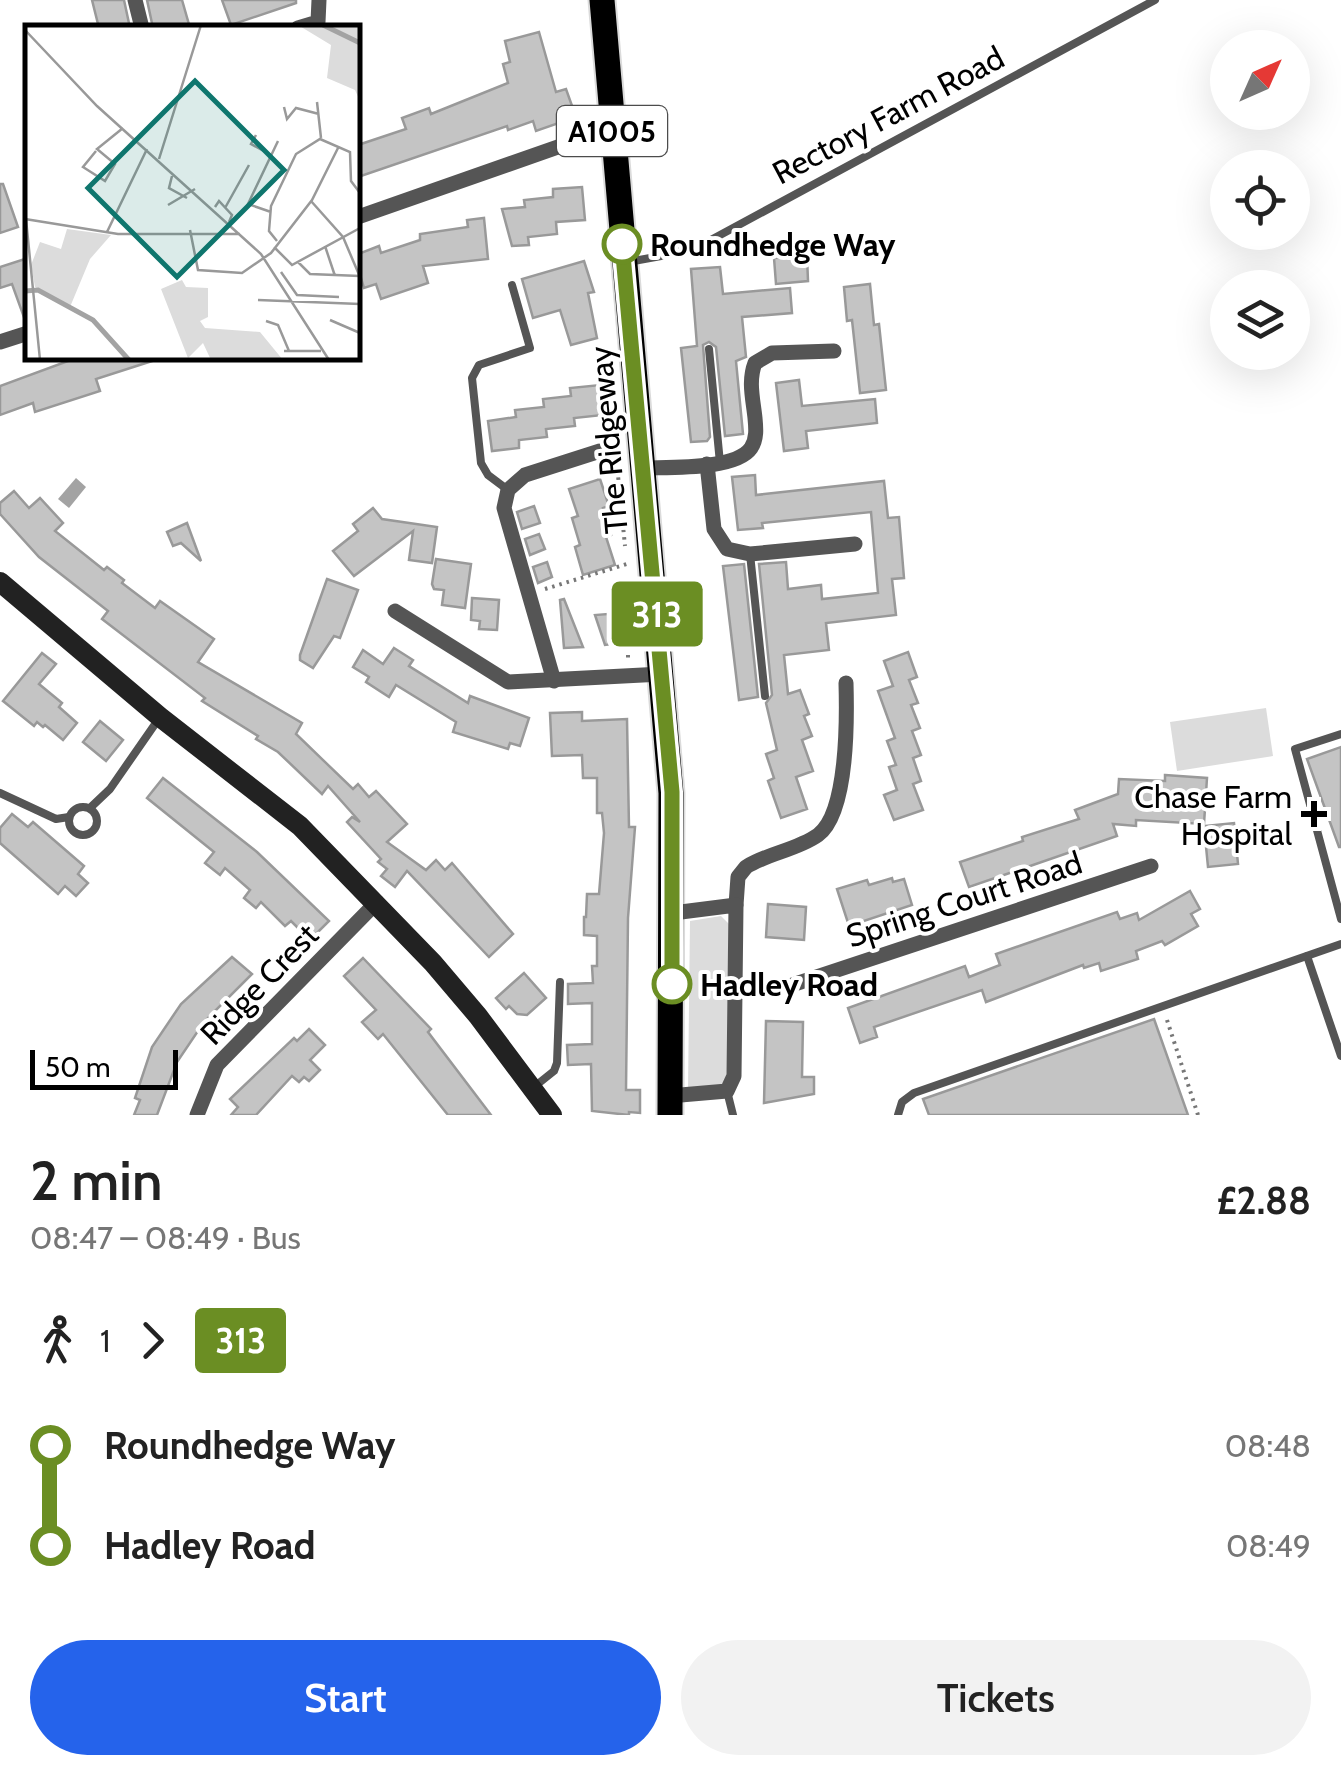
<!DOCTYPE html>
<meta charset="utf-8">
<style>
:root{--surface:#fff;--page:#f2f2f2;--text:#222;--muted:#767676;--accent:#2563eb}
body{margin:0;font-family:Cabin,sans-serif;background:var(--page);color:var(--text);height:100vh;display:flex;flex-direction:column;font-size:38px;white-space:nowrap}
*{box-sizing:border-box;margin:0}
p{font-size:32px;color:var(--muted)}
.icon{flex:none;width:55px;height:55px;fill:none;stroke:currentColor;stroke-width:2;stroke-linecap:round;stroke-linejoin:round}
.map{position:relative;height:1115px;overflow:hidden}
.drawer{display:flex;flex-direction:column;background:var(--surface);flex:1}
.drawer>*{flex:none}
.badge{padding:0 20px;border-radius:8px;font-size:35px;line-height:65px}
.needle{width:65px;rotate:45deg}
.tools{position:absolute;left:1210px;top:30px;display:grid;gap:20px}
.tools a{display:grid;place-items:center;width:100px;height:100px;border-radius:50%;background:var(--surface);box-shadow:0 10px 40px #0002;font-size:50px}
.scale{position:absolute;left:30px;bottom:25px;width:148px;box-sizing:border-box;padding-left:10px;border:5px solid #000;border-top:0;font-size:28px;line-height:35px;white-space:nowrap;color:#000;-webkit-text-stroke:8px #fff;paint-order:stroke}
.map>.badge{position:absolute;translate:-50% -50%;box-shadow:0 0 0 5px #fff}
.legs{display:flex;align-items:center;gap:15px;height:110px;padding:0 30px;font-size:32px}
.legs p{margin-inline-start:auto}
.summary{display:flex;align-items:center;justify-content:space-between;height:170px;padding:0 30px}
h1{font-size:55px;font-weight:600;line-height:75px}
.button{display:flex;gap:20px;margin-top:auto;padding:20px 30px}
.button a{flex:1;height:115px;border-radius:60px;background:var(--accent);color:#fff;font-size:40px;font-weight:600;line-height:115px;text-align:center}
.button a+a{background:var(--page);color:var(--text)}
ul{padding:0 30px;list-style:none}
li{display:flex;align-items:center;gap:35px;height:100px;font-size:38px}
li i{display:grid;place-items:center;width:15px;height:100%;margin:0 12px;background:currentColor}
li i::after{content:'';width:25px;height:25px;margin:-12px;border:8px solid;border-radius:50%;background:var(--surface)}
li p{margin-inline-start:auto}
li:first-child i{background:linear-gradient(#0000 50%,currentColor 0)}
li:last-child i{background:linear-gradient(currentColor 50%,#0000 0)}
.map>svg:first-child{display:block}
.green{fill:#dcdcdc}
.water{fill:#a3a3a3}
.building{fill:#c4c4c4;stroke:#999;stroke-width:2.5}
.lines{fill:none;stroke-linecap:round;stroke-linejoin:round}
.primary-casing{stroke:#dbdbdb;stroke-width:29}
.path{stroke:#777;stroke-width:4;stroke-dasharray:2.5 5;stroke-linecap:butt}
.lane{stroke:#555;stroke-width:8}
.street{stroke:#555;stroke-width:15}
.secondary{stroke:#222;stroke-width:20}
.primary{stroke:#000;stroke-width:25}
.line-1-casing{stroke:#fff;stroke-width:22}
.line-1{stroke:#6b8e23;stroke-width:15}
.stop-1-dot{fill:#fff;stroke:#6b8e23;stroke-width:5}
.poi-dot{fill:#000;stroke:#fff;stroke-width:4}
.labels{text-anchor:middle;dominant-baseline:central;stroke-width:8;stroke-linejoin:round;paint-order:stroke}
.shield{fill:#fff;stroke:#4c4c4c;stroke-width:2.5}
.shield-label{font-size:30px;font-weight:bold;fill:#000}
.street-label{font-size:32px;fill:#000;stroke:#fff}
.stop-label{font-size:32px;font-weight:bold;fill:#000;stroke:#fff;text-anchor:start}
.poi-label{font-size:32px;fill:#000;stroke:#fff;text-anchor:end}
.inset-river{fill:none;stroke:#a3a3a3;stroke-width:5}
.inset-road{fill:none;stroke:#999;stroke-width:2.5}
.view{fill:#0f766e;fill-opacity:0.15;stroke:#0f766e;stroke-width:5}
.inset-edge{fill:none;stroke:#000;stroke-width:5}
</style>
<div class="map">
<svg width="1341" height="1115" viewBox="0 0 1341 1115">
<rect width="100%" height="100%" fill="#fff"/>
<!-- green -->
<g class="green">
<polygon points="1266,708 1273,756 1177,771 1170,722"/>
<polygon points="721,916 729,924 727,1076 720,1087 688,1090 690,921"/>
</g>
<!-- water -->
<polygon class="water" points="76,478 86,487 69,508 58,499"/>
<!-- building -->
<g class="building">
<polygon points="92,0 124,0 130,28 99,28"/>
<polygon points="147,0 182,0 190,28 153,28"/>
<polygon points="222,0 296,0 296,3 231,25"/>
<polygon points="539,32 556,92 566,89 576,117 536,131 533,121 508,130 507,126 358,177 358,145 406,129 402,118 429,108 431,114 508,83 503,64 510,62 505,41"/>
<polygon points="0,184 3,184 18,227 0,233"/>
<polygon points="582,187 585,220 556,222 557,234 528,237 529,245 512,246 502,209 525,207 524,200 553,197 553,189"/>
<polygon points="484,218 488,259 423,266 428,283 381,299 376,284 364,288 358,268 358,254 379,246 381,253 420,240 420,234 468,227 467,220"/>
<polygon points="807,256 808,281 776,284 774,258"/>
<polygon points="28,258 28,320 25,320 12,284 0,288 0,267"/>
<polygon points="584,261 594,292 588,293 597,338 571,345 560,310 533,318 522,279"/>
<polygon points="720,267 723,294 790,288 792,313 742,317 746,357 736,361 743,434 725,436 716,347 709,342 703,345 710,437 707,441 691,442 681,348 697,346 691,269"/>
<polygon points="870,284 874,325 879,324 886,390 860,393 852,320 847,321 844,287"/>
<polygon points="76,358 152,358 152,361 96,379 100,391 35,412 33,403 0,415 0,386"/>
<polygon points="799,380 802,406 875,399 877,423 806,431 808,448 784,451 776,383"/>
<polygon points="600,385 603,415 574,418 575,426 546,429 547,437 519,440 519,448 492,451 488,421 516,417 515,410 544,407 543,399 571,396 570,388"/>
<polygon points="755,475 756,495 884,481 888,518 899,517 904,578 892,579 896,615 826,623 829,650 784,655 788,694 800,690 809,714 804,716 812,736 802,740 813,771 796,777 807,809 781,818 768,781 774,778 766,754 777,750 766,703 772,695 759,564 786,562 788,589 821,585 822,599 878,593 871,512 762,523 763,528 738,530 732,477"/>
<polygon points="600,479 609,506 603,508 611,535 606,537 615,565 583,575 575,547 580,545 572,518 578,516 569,489"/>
<polygon points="14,491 29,508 40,498 63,523 55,531 104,570 107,567 124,580 122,583 155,608 160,601 214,639 198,662 302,723 296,734 353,789 358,784 369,797 376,791 407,824 387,842 426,870 436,860 445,870 452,863 513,934 489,957 407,871 395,887 381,876 387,869 378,862 381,859 347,822 352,817 360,822 328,786 322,794 278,752 256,739 258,736 202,701 205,698 102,619 108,611 39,557 0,514 0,503"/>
<polygon points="534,506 540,523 522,529 517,512"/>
<polygon points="373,508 382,519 437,527 432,563 409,560 413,531 354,576 333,551 358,531 353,524"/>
<polygon points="187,523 201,561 181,543 173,546 167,532"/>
<polygon points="539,534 545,549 530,555 525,539"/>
<polygon points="436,559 471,564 465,608 442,605 444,590 434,589 432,584"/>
<polygon points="547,562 552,577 538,583 533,567"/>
<polygon points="744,564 758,697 739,700 723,566"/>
<polygon points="327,579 358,590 340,638 334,636 313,668 300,660 300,655"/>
<polygon points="472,598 499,600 497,630 479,629 480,621 471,620"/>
<polygon points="564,599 583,647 564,648 560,600"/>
<polygon points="620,613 622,643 605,645 595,615"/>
<polygon points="394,648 413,660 409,666 468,703 470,696 529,718 520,746 510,743 508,749 453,732 456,722 396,685 389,697 366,682 369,677 353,667 363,650 383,664"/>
<polygon points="908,652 917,677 909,680 918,703 911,705 920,728 912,731 921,755 913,758 921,781 913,784 923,810 894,820 884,795 897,790 889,767 896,765 887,741 895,738 878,691 893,686 884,661"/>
<polygon points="42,653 56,664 39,684 62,703 59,707 77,723 63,740 45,725 43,727 37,722 34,726 3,701"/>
<polygon points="582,712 582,721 627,719 629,827 635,827 628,918 626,1090 640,1090 640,1113 629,1112 629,1115 592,1111 591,1064 568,1065 567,1045 592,1044 592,1003 568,1004 568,984 593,983 592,966 597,966 597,936 584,935 584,917 586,917 587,894 599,894 604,833 602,813 597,813 597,778 583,778 582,755 552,756 550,713"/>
<polygon points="100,721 123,740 106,761 83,742"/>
<polygon points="1341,747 1341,847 1339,847 1307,759"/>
<polygon points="1165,775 1207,778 1204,824 1136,820 1136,826 1113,824 1117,836 969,887 960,862 1023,841 1022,837 1079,819 1075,810 1118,794 1119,779 1165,781"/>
<polygon points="163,778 257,852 329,921 310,940 291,921 285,926 261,902 256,908 244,898 250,890 225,868 220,875 205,863 214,852 147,798"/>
<polygon points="12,814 28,827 33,822 84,866 78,874 88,883 76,896 65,886 58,894 0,843 0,828"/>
<polygon points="1234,823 1238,864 1208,867 1204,826"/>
<polygon points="892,878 893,882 904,879 912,905 849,926 837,889 867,880 869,885"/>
<polygon points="1190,891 1200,909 1191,914 1198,926 1165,945 1162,941 1136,951 1138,959 1101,971 1099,963 1084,968 1083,965 986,1002 982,990 874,1027 877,1037 860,1043 848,1008 965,966 969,977 1000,965 996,954 1117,912 1120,919 1137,913 1139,920"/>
<polygon points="768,904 806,907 804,940 766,937"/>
<polygon points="232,957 252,974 204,1022 177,1062 157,1115 134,1115 140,1100 135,1098 152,1047 181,1004"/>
<polygon points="363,958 431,1029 428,1032 491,1115 448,1115 383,1034 378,1039 362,1022 376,1010 344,976"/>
<polygon points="524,973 546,998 527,1015 517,1014 509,1006 506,1009 496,998"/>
<polygon points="1154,1019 1188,1115 929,1115 923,1099"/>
<polygon points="766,1021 803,1022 802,1077 814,1077 814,1094 764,1103"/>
<polygon points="309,1029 325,1045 310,1060 320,1070 309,1081 304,1077 299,1082 292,1076 256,1115 231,1115 238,1107 230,1099 294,1038 297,1041"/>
</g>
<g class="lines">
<!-- primary casing -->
<g class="primary-casing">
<polyline id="primary" points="602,0 671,793 670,1115"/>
</g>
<!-- path -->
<g class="path">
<polyline points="616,455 625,546"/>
<polyline points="628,580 628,660"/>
<polyline points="545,589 627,564"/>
<polyline points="1167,1020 1198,1115"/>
</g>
<!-- lane -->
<g class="lane">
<polyline points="628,262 661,256 709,241 1155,0"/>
<polyline points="709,349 720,463"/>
<polyline points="508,490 488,475 481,463 472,378 479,365 530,348 512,285"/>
<polyline points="750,554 765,696"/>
<polyline points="1341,734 1295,749 1341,919"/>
<polyline points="0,793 56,819 69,817"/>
<circle cx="83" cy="821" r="14"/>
<polyline points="90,808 110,789 160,717"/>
<polyline points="1307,956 1341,1056"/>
<polyline points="534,1087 554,1071 557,1063 560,982"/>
<polyline points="727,1091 733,1115"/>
<polyline points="898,1115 902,1102 914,1093 1341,944"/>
</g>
<!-- street -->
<g class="street">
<polyline points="135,0 142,28"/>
<polyline points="298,28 318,22 319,0"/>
<polyline points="358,217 612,128"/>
<polyline points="0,342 28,333"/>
<polyline points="707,464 714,529 727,549 750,554 855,544"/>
<path d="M 644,468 C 670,467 736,470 751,448 C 757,439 756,428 755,418 C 753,399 748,381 755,363 L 772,353 L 834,351"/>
<polyline points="395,611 508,682 662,674"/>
<polyline points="554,681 504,508 508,490 525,475 600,451"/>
<path d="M 736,905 L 738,877 L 746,867 C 768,853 797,850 818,835 C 848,813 847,718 846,683"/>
<polyline points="735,987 783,988 1151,866"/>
<polyline points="669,1096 727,1091 734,1076 736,905 673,913"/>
<polyline points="197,1115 217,1065 377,902"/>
</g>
<!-- secondary -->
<polyline class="secondary" points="0,582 160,717 300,826 433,963 478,1016 552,1115"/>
<!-- primary -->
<use href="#primary" class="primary"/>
</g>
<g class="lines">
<!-- line-1 casing -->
<g class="line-1-casing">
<polyline id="line-1" points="622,244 672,792 672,984"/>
</g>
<!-- line-1 -->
<use href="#line-1" class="line-1"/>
</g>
<!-- markers -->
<g class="stop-1-dot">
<circle cx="622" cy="244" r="18"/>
<circle cx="672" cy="984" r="18"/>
</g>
<path class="poi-dot" d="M1309 799h10v10h10v10h-10v10h-10v-10h-10v-10h10z"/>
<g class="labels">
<!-- shield labels -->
<rect class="shield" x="557" y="106" width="110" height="50" rx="8"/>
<g class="shield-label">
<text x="612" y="131">A1005</text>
</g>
<!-- street labels -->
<g class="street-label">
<text transform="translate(888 115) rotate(-28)">Rectory Farm Road</text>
<text transform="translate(608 440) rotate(-95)">The Ridgeway</text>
<text transform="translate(964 899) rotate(-18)">Spring Court Road</text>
<text transform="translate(259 984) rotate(-46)">Ridge Crest</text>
</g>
<!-- stop labels -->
<g class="stop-label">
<text x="650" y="244">Roundhedge Way</text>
<text x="700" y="984">Hadley Road</text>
</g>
<!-- poi labels -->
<g class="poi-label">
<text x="1292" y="796">Chase Farm<tspan x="1292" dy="37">Hospital</tspan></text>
</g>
</g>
<!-- overview -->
<g transform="translate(25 25)">
<rect width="335" height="335" fill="#fff"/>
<path d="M 273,0 L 335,0 L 335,76 L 330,65 L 302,53 L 306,20 ZM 42,204 L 86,210 L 65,234 L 45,282 L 10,262 L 6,240 L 15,217 L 36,224 ZM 157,255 L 161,262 L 183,263 L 183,292 L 175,296 L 180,303 L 235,307 L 258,335 L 186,335 L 178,318 L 163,333 L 136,264 Z" fill="#dcdcdc"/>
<path class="inset-river" d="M 298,0 L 335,18M 0,266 L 13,265 L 68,295 L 104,335"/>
<path class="inset-road" d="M 0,5 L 72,81 L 236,229 L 304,335M 292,77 L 296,113M 259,82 L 262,94 L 271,83 L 294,89M 231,110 L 226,119 L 246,130M 71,126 L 58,142 L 80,156 L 90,139 L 72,124 L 98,103M 134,134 L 176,0M 147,151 L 144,163 L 162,173M 286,176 L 318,212 L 335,252M 143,180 L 170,164M 190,182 L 194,176 L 207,190 L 204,197M 200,183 L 224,140M 246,187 L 223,179 L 253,116M 0,194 L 93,209 L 215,209M 1,194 L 15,335M 165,205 L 173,245 L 217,248 L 246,228 L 287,175 L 314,121M 82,207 L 122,124M 252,216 L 244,206 L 246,181 L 271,129 L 295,114 L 325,127 L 326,156 L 335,168M 300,221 L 310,251M 249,222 L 267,240 L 335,203M 273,237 L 285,249 L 335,251M 256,247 L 272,270 L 314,272M 233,275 L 335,279M 305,295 L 335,308M 241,296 L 253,300 L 264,326M 259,326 L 296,326"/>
<path class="view" d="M 170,56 L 259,145 L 152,252 L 63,163 Z"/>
<rect width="335" height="335" class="inset-edge"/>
</g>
</svg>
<div class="tools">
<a><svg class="needle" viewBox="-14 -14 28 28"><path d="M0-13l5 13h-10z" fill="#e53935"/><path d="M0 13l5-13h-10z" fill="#767676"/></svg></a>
<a><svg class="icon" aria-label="locate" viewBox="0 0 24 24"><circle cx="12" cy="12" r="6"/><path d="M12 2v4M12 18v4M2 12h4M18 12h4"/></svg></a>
<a><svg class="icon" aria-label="layers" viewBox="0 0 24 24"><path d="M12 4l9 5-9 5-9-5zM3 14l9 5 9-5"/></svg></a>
</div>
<div class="scale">50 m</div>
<b class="badge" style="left:657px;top:614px;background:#6b8e23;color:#fff">313</b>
</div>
<section class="drawer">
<div class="summary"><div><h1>2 min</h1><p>08:47 – 08:49 · Bus</p></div><b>£2.88</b></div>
<div class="legs"><svg class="icon" aria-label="walk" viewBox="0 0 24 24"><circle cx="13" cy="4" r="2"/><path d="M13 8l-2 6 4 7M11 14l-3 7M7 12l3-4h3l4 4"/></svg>1<svg class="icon" aria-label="forward" viewBox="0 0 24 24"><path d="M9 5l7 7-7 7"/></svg><b class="badge" style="background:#6b8e23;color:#fff">313</b></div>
<ul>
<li><i style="color:#6b8e23"></i><b>Roundhedge Way</b><p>08:48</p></li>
<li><i style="color:#6b8e23"></i><b>Hadley Road</b><p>08:49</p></li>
</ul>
<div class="button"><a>Start</a><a>Tickets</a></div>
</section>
